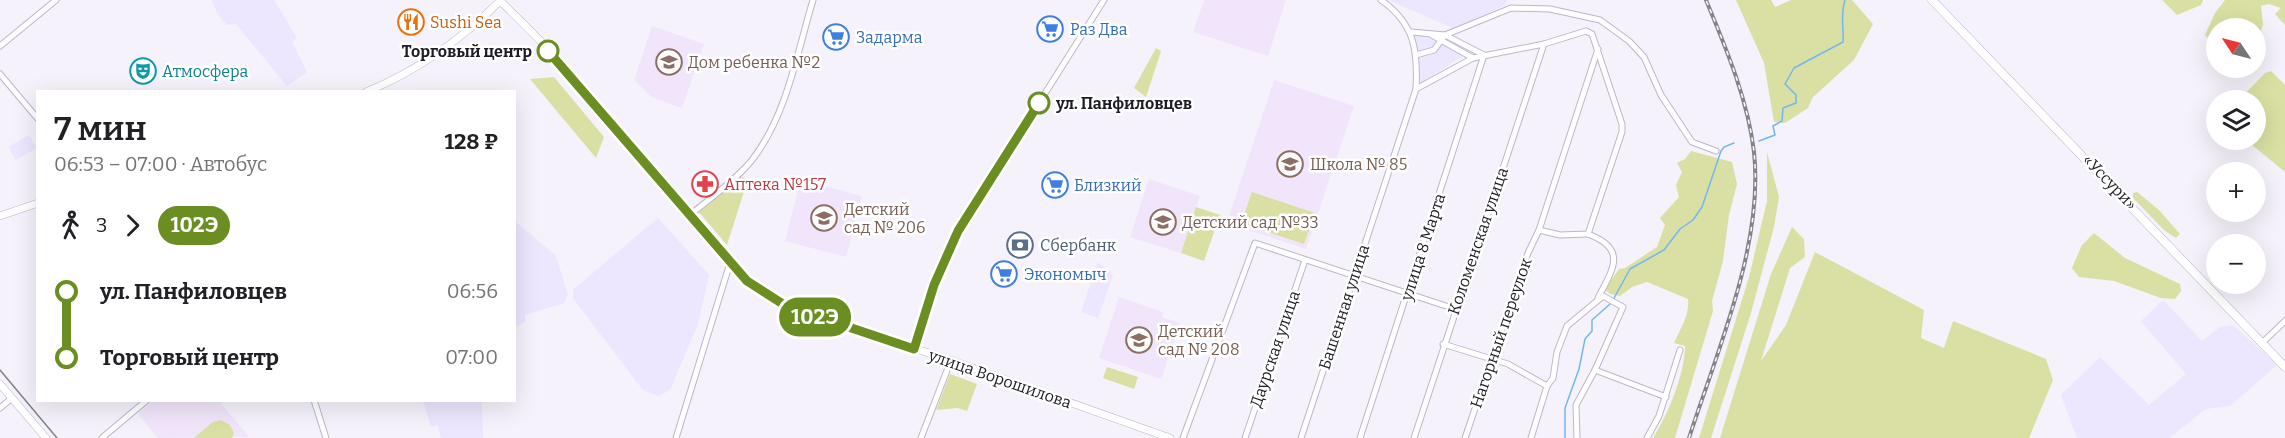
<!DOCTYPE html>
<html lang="ru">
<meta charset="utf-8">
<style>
:root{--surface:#fff;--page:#f2f2f2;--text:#202124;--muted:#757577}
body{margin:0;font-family:Bitter,serif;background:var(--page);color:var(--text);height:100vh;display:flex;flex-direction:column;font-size:22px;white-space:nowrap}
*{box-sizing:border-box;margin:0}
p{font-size:20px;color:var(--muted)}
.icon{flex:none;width:33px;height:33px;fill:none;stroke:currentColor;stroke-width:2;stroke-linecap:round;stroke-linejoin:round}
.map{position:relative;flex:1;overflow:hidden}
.drawer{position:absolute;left:36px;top:90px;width:480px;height:312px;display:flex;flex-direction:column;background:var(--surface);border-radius:0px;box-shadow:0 6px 24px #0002}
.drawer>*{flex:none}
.badge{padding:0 12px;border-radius:20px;font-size:21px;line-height:39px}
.needle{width:39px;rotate:305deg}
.buttons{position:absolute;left:2206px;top:18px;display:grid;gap:12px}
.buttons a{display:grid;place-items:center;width:60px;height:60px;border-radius:50%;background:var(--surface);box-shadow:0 6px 24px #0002;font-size:30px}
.map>.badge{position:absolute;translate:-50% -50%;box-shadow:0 0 0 3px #fff}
.legs{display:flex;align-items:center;gap:9px;height:66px;padding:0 18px;font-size:20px}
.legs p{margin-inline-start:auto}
.head{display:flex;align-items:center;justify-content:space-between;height:102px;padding:0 18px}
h1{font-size:33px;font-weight:600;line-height:45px}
ul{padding:0 18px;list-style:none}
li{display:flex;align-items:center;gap:21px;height:66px;font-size:22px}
li i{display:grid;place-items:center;width:9px;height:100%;margin:0 8px;background:currentColor}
li i::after{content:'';width:15px;height:15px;margin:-8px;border:4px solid;border-radius:50%;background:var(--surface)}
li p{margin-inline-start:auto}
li:first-child i{background:linear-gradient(#0000 50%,currentColor 0)}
li:last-child i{background:linear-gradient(currentColor 50%,#0000 0)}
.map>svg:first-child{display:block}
.built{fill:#ece6fe}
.education{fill:#f0e5fa}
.green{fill:#dae0a3}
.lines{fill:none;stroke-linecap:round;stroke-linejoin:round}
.stream{stroke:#71b7f4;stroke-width:1.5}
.minor-casing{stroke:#bcb6cc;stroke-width:7}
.major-casing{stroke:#bcb6cc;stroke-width:8}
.highway-casing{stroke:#bcb6cc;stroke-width:9}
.minor{stroke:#fff;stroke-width:5}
.major{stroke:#fff;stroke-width:7}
.highway{stroke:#fff;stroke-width:8}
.tram{stroke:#84828b;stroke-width:1.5}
.rail-casing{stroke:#84828b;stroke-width:4}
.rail{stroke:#fff;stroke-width:1.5;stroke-dasharray:4.5;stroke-linecap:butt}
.line-1-casing{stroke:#fff;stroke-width:14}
.line-1{stroke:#6b8e23;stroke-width:9}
.stop-1-dot{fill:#fff;stroke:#6b8e23;stroke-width:3}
.labels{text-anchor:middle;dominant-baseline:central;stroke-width:5;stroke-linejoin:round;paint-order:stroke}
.food-label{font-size:16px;fill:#c56008;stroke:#fff;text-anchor:start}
.shop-label{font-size:16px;fill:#366cbe;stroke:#fff;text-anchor:start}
.stop-label{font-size:16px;font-weight:bold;fill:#1e1c24;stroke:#fff;text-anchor:end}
.education-label{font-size:16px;fill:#785e54;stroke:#fff;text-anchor:start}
.culture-label{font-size:16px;fill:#0d838f;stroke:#fff;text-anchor:start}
.street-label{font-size:16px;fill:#1e1c24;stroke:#fff}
.health-label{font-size:16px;fill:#be3a42;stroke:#fff;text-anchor:start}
.service-label{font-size:16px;fill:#4e5e75;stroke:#fff;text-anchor:start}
</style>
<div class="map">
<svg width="2285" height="438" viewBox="0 0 2285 438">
<rect width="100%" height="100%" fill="#f5f2fc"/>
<!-- built -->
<g class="built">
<polygon points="212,0 274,0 297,38 292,42 307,72 287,86 236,24 227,25 217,13"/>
<polygon points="1388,0 1507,0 1505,5 1455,29"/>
<polygon points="1414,34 1436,36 1482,50 1456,60 1420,84 1419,59"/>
<polygon points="29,135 37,148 16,160 8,147"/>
<polygon points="658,218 709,275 698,324 670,390 659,396 643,390 573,298 573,290"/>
<polygon points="515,221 556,256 568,295 564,303 525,315 525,322 515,327"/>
<polygon points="1098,262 1113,275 1098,318 1081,312"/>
<polygon points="2163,300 2202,341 2220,327 2233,325 2277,365 2230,406 2206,409 2169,438 2077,438 2061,395 2100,357 2149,405 2186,374 2141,321"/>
<polygon points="423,401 482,401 483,438 441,438 437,425 431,427"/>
</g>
<!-- education -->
<g class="education">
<polygon points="1204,0 1286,0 1268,56 1193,32"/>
<polygon points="652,26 704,44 682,108 651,97 634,80"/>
<polygon points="1274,80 1354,106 1306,249 1227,223"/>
<polygon points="1149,179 1200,196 1181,253 1130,237"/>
<polygon points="801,180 862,196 846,257 785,241"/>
<polygon points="1119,297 1163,312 1162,317 1180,323 1161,379 1099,358"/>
<polygon points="153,401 219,401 249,437 158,438 138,414"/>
</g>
<!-- green -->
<g class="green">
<polygon points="1736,0 1771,0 1775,7 1791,0 1852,0 1873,24 1854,60 1813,97 1808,108 1785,123 1774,122 1764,63"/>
<polygon points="2162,0 2203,0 2201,5 2177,15"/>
<polygon points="2225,0 2285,0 2285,25 2275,14 2281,8 2269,4 2261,6 2263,24 2258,42 2256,42 2256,28 2217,28 2217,47 2205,35 2215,13"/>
<polygon points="1156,48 1161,51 1146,97 1134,88"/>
<polygon points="2271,71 2285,85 2285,172 2246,140 2256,140 2256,100 2239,100 2265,73"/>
<polygon points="554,77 604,137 596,158 530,79"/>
<path d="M 1691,151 L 1732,162 L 1737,184 L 1729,215 L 1723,261 L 1712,301 L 1713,311 L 1675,438 L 1653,438 C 1668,415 1685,373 1685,346 L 1674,343 C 1680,329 1690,315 1688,299 L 1647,282 L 1632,287 L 1620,296 L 1610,294 L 1605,289 L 1619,269 L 1625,268 L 1657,247 L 1665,225 L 1660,218 L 1679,197 L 1676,185 L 1682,172 L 1677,163 L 1685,159 Z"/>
<polygon points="1767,152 1779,197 1774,227 1751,313 1711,438 1699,438 1749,277 1767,201"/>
<polygon points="739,176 748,179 727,245 699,212"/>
<polygon points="1252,192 1315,213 1304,244 1241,223"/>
<polygon points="2137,192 2159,210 2180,234 2176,238 2165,231 2133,198 2133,193"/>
<polygon points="1196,207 1220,215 1204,261 1181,253"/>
<polygon points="1792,227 1804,239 1805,257 1790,268 1761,361 1786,325 1815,252 1924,310 1921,338 1944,348 1953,321 2046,359 2053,380 2029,438 1720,438 1771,274"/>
<polygon points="2094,233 2125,258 2180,284 2181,291 2175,299 2161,298 2114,281 2079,277 2072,268 2082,245"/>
<polygon points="1107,367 1138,377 1134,389 1103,378"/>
<polygon points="950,374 977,384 967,411 958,408 936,410"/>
<polygon points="221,420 230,425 234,433 232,438 194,438 213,422"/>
</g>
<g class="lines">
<!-- stream -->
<g class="stream">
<path d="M 1759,141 L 1775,135 L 1773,126 L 1782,121 L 1783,108 L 1796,103 L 1796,95 L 1785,84 L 1794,68 L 1843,42 C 1844,27 1840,16 1845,0"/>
<polyline points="1613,300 1630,269 1664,250 1680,229 1693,220 1702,207 1721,151 1724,147 1734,143"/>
<polyline points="1565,438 1565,408 1579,369 1585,339 1592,331 1592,320 1610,304"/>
</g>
<!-- minor casing -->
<g class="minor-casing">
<g id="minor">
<polyline points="1411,32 1445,35 1511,8 1550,9 1600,20 1629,41 1644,57 1661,95 1692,142 1716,151"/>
<polyline points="1430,34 1473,58"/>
<polyline points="0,46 56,0"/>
<polyline points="0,74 38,119"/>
<polyline points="1416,89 1473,58 1544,44 1586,31 1592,34 1622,124 1622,132 1588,234 1560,235 1539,230"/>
<path d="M 689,216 C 710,198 735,181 752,160 C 787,115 797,53 813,0"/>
<path d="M 1588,234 C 1628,249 1613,269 1598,298"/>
<polyline points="2263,342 2285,321"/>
<polyline points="1443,344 1508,364 1547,386"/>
<polyline points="914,349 934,285 958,231 1104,0"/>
<polyline points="1595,370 1666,397"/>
<polyline points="314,400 326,438"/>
<polyline points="0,408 12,398"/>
<polyline points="102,438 147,400"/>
<polyline points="676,438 730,263"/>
<polyline points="921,438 951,360"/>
<polyline points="1183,438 1255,243 1455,309"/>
<polyline points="1245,438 1305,260"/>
<path d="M 1301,438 L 1416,89 C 1418,51 1415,24 1381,0"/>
<polyline points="1360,438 1484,55 1445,35 1434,50 1416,55"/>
<polyline points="1414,438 1544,44"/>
<polyline points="1465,438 1528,253 1539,230 1598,49"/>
<polyline points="1531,438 1547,386 1553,378 1557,352 1567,326 1603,296 1623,307 1595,370 1576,405 1577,438"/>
<polyline points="1647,438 1659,416 1680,350"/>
</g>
</g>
<!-- major casing -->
<g class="major-casing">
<g id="major">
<path d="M 500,1 C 585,80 654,176 730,263 L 747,281 L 786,306 L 953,361 L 1170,438"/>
<path d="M 366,92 C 417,71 462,39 501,0"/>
<polyline points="0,216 38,203"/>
<polyline points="0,384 46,438"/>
</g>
</g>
<!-- highway casing -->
<g class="highway-casing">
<polyline id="highway" points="1932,0 2285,367"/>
</g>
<!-- minor -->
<use href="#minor" class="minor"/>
<!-- major -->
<use href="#major" class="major"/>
<!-- highway -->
<use href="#highway" class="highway"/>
<!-- tram -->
<polyline class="tram" points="0,370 57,438"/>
<!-- rail casing -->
<g class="rail-casing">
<path id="rail" d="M 1689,438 C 1717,351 1764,245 1754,152 C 1748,100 1726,48 1706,0"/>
</g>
<!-- rail -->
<use href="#rail" class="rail"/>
</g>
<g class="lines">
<!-- line-1 casing -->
<g class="line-1-casing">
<polyline id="line-1" points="548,51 747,281 786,306 914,349 934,285 958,231 1039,103"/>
</g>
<!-- line-1 -->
<use href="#line-1" class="line-1"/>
</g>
<!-- icons -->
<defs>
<g id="restaurant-ring" transform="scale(1.35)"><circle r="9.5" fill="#fff" stroke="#e8710a" stroke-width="1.5"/><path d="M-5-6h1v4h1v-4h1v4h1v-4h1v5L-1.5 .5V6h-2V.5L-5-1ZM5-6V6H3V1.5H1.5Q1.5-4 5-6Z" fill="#e8710a"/></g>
<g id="supermarket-ring" transform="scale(1.35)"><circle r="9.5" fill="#fff" stroke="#3f7fe0" stroke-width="1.5"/><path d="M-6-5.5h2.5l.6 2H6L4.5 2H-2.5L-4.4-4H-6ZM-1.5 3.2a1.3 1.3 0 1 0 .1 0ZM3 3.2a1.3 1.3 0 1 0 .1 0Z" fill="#3f7fe0"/></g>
<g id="school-ring" transform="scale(1.35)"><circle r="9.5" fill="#fff" stroke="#8d6e63" stroke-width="1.5"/><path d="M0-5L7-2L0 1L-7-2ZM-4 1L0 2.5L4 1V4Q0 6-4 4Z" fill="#8d6e63"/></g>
<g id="theatre-ring" transform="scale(1.35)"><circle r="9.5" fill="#fff" stroke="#0f9aa8" stroke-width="1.5"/><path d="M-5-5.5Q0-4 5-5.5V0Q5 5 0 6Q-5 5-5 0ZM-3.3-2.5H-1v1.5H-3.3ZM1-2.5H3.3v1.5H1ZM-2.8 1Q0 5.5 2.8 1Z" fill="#0f9aa8"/></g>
<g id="pharmacy-ring" transform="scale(1.35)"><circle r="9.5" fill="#fff" stroke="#e0444e" stroke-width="1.5"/><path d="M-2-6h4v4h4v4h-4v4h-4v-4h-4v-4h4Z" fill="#e0444e"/></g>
<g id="bank-ring" transform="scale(1.35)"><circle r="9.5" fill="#fff" stroke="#5c6f8a" stroke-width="1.5"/><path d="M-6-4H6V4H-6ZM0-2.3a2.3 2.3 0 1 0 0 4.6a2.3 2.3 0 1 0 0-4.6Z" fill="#5c6f8a"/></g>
</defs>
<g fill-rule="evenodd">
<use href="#restaurant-ring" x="411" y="22"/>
<use href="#supermarket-ring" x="1050" y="29"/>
<use href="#supermarket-ring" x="836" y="37"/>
<use href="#school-ring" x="669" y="62"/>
<use href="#theatre-ring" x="143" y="71"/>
<use href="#school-ring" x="1290" y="164"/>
<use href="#pharmacy-ring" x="705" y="184"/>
<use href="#supermarket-ring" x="1055" y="185"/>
<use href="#school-ring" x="824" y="218"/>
<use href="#school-ring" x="1163" y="222"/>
<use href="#bank-ring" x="1020" y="245"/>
<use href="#supermarket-ring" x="1004" y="274"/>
<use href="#school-ring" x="1139" y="340"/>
</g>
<!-- markers -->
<g class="stop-1-dot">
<circle cx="548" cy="51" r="10"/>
<circle cx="1039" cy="103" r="10"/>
</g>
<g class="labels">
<!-- food labels -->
<g class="food-label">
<text x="430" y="22">Sushi Sea</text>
</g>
<!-- shop labels -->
<g class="shop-label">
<text x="1070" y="29">Раз Два</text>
<text x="856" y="37">Задарма</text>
<text x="1074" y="185">Близкий</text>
<text x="1024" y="274">Экономыч</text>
</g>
<!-- stop labels -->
<g class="stop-label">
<text x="532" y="51">Торговый центр</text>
<text x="1056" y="103" text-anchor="start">ул. Панфиловцев</text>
</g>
<!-- education labels -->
<g class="education-label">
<text x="688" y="62">Дом ребенка №2</text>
<text x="1310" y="164">Школа № 85</text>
<text x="844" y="209">Детский<tspan x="844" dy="18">сад № 206</tspan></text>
<text x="1182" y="222">Детский сад №33</text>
<text x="1158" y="331">Детский<tspan x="1158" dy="18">сад № 208</tspan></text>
</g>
<!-- culture labels -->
<g class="culture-label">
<text x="162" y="71">Атмосфера</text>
</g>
<!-- street labels -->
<g class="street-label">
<text transform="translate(2110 182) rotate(46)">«Уссури»</text>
<text transform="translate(1478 241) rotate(-71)">Коломенская улица</text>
<text transform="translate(1423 247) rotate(-72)">улица 8 Марта</text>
<text transform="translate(1344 307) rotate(-72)">Башенная улица</text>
<text transform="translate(1501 333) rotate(-71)">Нагорный переулок</text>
<text transform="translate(1275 349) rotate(-71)">Даурская улица</text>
<text transform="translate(1000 379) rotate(19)">улица Ворошилова</text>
</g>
<!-- health labels -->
<g class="health-label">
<text x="724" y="184">Аптека №157</text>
</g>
<!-- service labels -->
<g class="service-label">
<text x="1040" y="245">Сбербанк</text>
</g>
</g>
</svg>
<div class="buttons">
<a><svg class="needle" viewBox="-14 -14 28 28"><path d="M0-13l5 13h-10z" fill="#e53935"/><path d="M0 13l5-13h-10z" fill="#757577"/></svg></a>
<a><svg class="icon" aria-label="layers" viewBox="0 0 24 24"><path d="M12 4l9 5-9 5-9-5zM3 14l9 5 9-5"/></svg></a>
<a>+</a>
<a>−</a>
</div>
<b class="badge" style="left:815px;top:317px;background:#6b8e23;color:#fff">102Э</b>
<section class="drawer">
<div class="head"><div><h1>7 мин</h1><p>06:53 – 07:00 · Автобус</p></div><b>128 ₽</b></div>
<div class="legs"><svg class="icon" aria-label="walk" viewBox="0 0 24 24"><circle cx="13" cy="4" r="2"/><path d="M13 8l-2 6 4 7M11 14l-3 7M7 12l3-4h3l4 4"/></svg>3<svg class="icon" aria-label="forward" viewBox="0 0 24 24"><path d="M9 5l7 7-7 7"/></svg><b class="badge" style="background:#6b8e23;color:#fff">102Э</b></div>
<ul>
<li><i style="color:#6b8e23"></i><b>ул. Панфиловцев</b><p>06:56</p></li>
<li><i style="color:#6b8e23"></i><b>Торговый центр</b><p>07:00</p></li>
</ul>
</section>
</div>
